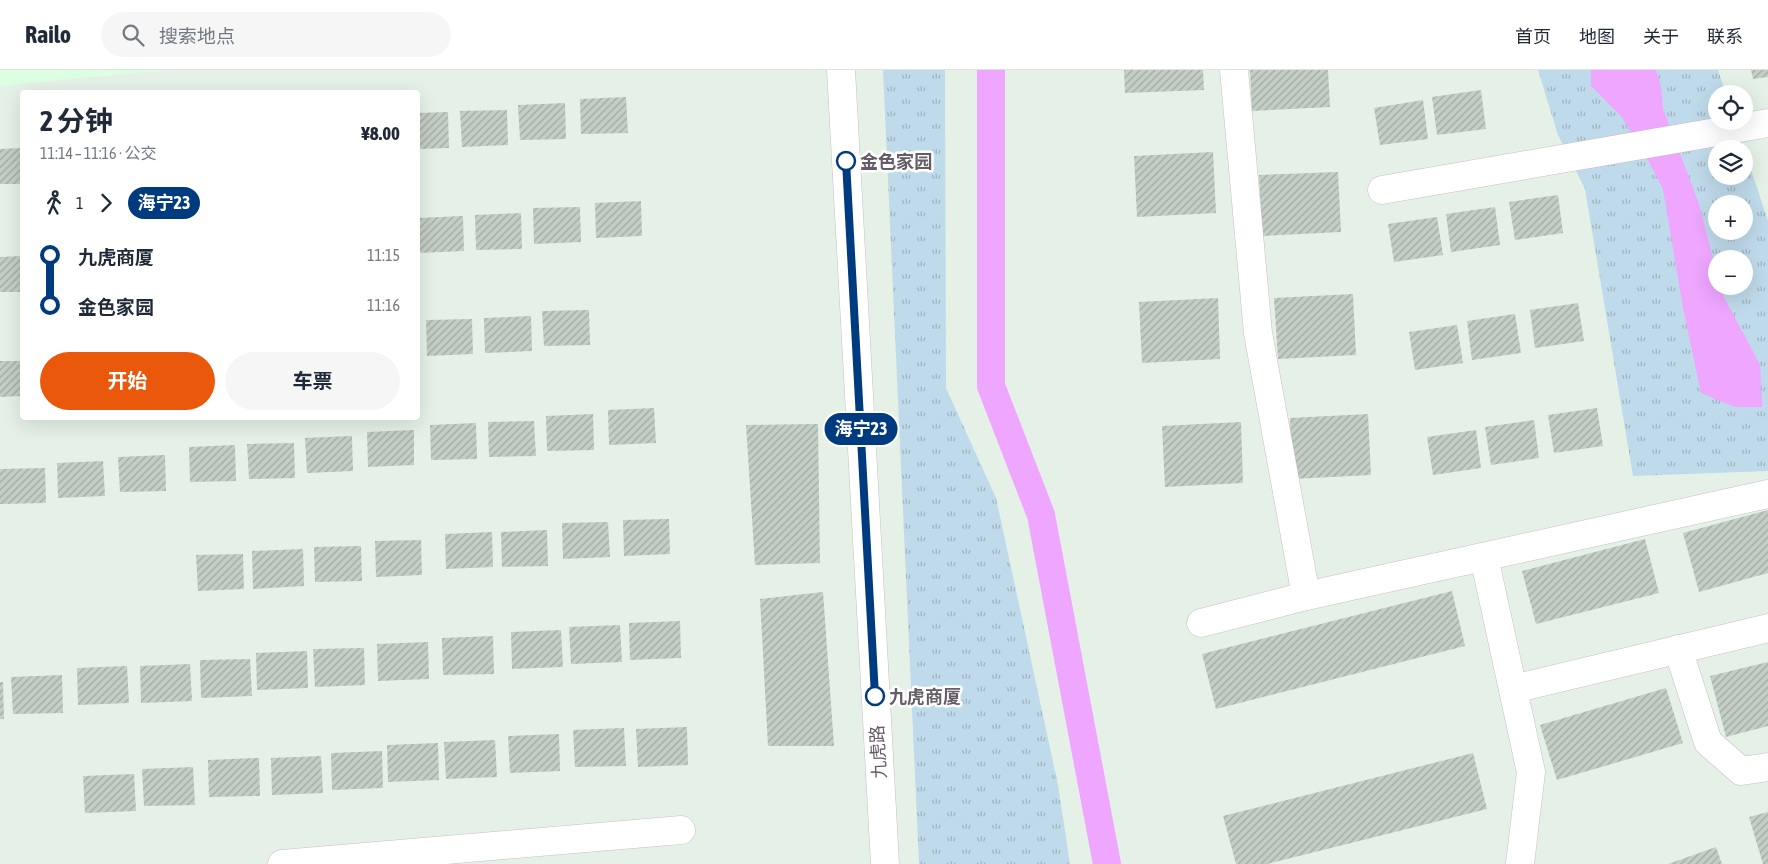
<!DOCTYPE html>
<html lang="zh">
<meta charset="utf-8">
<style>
:root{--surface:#fff;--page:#f6f6f7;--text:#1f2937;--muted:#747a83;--line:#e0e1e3;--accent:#ea580c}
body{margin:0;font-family:"Asap Condensed","Noto Sans SC",sans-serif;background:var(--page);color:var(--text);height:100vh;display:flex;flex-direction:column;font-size:19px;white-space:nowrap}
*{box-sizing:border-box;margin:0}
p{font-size:16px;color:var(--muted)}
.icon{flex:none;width:28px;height:28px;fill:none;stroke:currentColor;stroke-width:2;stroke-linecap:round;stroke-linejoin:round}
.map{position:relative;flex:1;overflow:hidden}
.panel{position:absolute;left:20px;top:20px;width:400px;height:330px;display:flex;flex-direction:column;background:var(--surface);border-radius:5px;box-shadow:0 5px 20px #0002}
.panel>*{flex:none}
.badge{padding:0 10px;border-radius:16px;font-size:18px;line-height:32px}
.tools{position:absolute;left:1708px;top:15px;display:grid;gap:10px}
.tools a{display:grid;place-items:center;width:45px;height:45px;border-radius:50%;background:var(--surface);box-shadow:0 5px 20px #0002;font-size:25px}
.map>.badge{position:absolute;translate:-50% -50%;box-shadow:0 0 0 2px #fff}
.legs{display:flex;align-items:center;gap:8px;height:55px;padding:0 20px;font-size:16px}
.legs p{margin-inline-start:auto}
.head{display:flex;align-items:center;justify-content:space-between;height:85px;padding:0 20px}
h1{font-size:28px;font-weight:700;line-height:38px}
.button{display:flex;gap:10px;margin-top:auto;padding:10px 20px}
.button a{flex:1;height:58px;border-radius:30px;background:var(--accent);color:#fff;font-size:20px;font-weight:700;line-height:58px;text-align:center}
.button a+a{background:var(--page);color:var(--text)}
ul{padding:0 20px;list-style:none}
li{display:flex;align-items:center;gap:18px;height:50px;font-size:19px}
li i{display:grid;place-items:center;width:8px;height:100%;margin:0 6px;background:currentColor}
li i::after{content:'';width:12px;height:12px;margin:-6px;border:4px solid;border-radius:50%;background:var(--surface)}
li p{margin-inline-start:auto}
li:first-child i{background:linear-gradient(#0000 50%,currentColor 0)}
li:last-child i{background:linear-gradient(currentColor 50%,#0000 0)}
header{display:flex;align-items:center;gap:30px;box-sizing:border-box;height:70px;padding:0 25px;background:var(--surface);border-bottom:1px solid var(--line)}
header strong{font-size:24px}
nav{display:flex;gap:28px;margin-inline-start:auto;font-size:18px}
.search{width:350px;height:45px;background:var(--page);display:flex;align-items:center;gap:12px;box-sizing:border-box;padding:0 18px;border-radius:28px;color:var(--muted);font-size:19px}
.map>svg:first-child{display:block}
.commercial{fill:#dbffe0}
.park{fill:url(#park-tufts);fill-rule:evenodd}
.water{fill:#eea6ff}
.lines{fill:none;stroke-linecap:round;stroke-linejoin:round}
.canal{stroke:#eea6ff;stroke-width:28}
.building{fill:url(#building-hatch)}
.minor-casing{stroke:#c7bec7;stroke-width:29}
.minor{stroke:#fff;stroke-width:28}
.line-1-casing{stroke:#fff;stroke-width:11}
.line-1{stroke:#003b80;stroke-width:8}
.stop-1-dot{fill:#fff;stroke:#003b80;stroke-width:2.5}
.labels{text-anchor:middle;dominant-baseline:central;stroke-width:5;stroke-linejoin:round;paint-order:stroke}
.stop-label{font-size:18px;font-weight:bold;fill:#665c67;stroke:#fff;text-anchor:start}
.street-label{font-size:18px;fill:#665c67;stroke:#fff}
</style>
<header>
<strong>Railo</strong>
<div class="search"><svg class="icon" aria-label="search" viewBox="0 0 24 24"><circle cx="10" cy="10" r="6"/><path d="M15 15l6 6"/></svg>搜索地点</div>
<nav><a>首页</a><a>地图</a><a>关于</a><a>联系</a></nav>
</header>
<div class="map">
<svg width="1768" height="794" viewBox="0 0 1768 794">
<defs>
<pattern id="park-tufts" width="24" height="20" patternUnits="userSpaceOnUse" patternTransform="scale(1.25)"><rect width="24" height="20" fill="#bfdaea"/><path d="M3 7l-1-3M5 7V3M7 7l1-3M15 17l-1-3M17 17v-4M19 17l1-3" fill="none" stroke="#9fb4c1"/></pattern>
<pattern id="building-hatch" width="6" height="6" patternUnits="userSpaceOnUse" patternTransform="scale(1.25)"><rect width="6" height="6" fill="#c3cec4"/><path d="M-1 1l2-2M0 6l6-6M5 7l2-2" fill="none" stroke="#a2aaa3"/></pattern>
</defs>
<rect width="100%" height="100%" fill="#e5f1e7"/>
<!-- commercial -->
<polygon class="commercial" points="0,0 167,0 0,16"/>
<!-- park -->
<g class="park">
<polygon points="883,0 945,0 946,318 996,428 1058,715 1070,794 919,794"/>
<path d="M 1538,0 L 1718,0 L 1726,24 L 1716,24 L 1716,51 L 1735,51 L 1768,151 L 1768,401 L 1633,406 L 1585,119 L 1558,65 ZM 1716,79 L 1744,79 L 1744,106 L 1716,106 ZM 1716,134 L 1744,134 L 1744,161 L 1716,161 ZM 1716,189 L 1744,189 L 1744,216 L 1716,216 Z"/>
</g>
<!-- water -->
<polygon class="water" points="1591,0 1656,0 1661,16 1663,39 1699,134 1716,200 1716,216 1721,216 1723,225 1760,295 1762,337 1735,337 1701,323 1683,238 1663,119 1649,92 1621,46 1591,16"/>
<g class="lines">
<!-- canal -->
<polyline class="canal" points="991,0 991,316 1041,445 1107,794"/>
</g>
<!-- building -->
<g class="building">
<polygon points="1124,0 1203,0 1204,20 1125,23"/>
<polygon points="1250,0 1328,0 1330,37 1252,41"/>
<polygon points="1751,0 1768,0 1768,7 1753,9"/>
<polygon points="1481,20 1486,59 1437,65 1432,27"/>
<polygon points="626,27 628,63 581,64 580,29"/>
<polygon points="1423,30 1428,69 1380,75 1374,38"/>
<polygon points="565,33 566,69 520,70 518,35"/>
<polygon points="507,40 508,75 462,77 460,41"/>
<polygon points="448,42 449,78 418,79 418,43"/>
<polygon points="22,78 22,114 0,114 0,79"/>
<polygon points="1213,82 1216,143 1137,147 1134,86"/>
<polygon points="1338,102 1341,162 1262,166 1259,105"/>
<polygon points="1558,125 1563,163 1515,170 1509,132"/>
<polygon points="641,131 642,166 596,168 595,133"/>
<polygon points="580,137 581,172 534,174 533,138"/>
<polygon points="1495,137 1500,175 1451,182 1446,144"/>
<polygon points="521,143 522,179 476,180 475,145"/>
<polygon points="463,146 464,181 418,183 418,148"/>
<polygon points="1437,147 1443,185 1394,192 1388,154"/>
<polygon points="22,186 22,222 0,222 0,187"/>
<polygon points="1353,224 1356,285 1278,289 1274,228"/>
<polygon points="1218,228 1220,289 1142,293 1139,232"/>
<polygon points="1578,233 1584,271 1535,278 1530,240"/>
<polygon points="589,240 590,275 544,276 542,241"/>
<polygon points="1515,244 1521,283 1472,290 1467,251"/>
<polygon points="531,246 532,281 485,283 484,248"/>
<polygon points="472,249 473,284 427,286 426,250"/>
<polygon points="1457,255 1463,293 1415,300 1409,262"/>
<polygon points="0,291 22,291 22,326 0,327"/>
<polygon points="654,338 656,373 609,375 608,340"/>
<polygon points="1597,338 1603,376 1554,383 1548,345"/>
<polygon points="593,344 594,380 547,381 546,346"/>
<polygon points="1368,344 1371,405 1292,409 1290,348"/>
<polygon points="1534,350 1539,388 1491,395 1485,357"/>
<polygon points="534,351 536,386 489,387 488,352"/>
<polygon points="1241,352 1243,413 1165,417 1162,356"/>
<polygon points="476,353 477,389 431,390 430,355"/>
<polygon points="818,354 820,493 755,495 746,355"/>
<polygon points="414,360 414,395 368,397 367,362"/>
<polygon points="1476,360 1481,398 1433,405 1427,367"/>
<polygon points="352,366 353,401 307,403 305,368"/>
<polygon points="294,373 295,408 249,409 247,374"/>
<polygon points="235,375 236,411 190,412 189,377"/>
<polygon points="165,385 166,421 120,422 118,387"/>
<polygon points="103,391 105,426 58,428 57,393"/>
<polygon points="45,398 46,433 0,434 0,399"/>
<polygon points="1768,440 1768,503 1699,522 1683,463"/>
<polygon points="669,449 670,484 624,486 623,450"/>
<polygon points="608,452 610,487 563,489 562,453"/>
<polygon points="547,460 548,496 502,497 501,462"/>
<polygon points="492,462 493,497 446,499 445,464"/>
<polygon points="1645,469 1659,523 1536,554 1522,501"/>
<polygon points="421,470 422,505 376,507 375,471"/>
<polygon points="361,476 362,511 315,512 314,477"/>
<polygon points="303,479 304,516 253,519 252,481"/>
<polygon points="243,484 244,519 198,521 196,485"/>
<polygon points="1452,521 1465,576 1216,639 1202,584"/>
<polygon points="823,522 834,676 768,676 760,529"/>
<polygon points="680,551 681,588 630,590 629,553"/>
<polygon points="620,555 622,592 571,594 569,557"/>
<polygon points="561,560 563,597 512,599 511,562"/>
<polygon points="493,566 494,604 443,605 442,568"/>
<polygon points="428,572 429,609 378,611 377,574"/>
<polygon points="364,578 365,615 315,617 313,579"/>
<polygon points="307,581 308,618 257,620 256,583"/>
<polygon points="250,589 252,626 201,628 200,590"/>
<polygon points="1768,592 1768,656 1726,667 1710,606"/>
<polygon points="190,594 192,631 141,633 140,596"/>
<polygon points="127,596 129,633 78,635 77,598"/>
<polygon points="62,605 63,643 13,644 11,607"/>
<polygon points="0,612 3,612 4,649 0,649"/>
<polygon points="1666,618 1683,673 1557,710 1540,655"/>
<polygon points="687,657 688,695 638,697 636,659"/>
<polygon points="624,658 626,696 575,697 573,660"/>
<polygon points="559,664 560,701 510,703 508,666"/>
<polygon points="495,670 497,707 446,709 444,672"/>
<polygon points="438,673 439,710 388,712 387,675"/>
<polygon points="382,681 383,718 332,720 331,683"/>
<polygon points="1473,683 1487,739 1267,794 1236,794 1223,746"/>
<polygon points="321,686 323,723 272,725 271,688"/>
<polygon points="259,688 260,726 209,727 208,690"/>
<polygon points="193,697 195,735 144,736 142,699"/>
<polygon points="134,704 136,741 85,743 83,706"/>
<polygon points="1768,742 1768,794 1763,794 1749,747"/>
<polygon points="1716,777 1722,794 1668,794"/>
</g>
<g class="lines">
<!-- minor casing -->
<g class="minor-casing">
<g id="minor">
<polyline points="841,0 885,794"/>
<polyline points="1234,0 1258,263 1306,526"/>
<polyline points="1382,120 1768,53"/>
<polyline points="1484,487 1531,702 1520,794"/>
<polyline points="1201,553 1306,526 1768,424"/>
<polyline points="1678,579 1708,672 1741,701 1768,697"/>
<polyline points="1513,619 1768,558"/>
<polyline points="282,794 681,760"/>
</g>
</g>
<!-- minor -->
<use href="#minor" class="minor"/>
</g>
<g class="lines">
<!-- line-1 casing -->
<g class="line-1-casing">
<polyline id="line-1" points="846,91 875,626"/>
</g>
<!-- line-1 -->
<use href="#line-1" class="line-1"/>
</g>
<!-- markers -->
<g class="stop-1-dot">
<circle cx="846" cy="91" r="9"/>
<circle cx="875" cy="626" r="9"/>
</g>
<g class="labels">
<!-- stop labels -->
<g class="stop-label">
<text x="860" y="91">金色家园</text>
<text x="889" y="626">九虎商厦</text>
</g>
<!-- street labels -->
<g class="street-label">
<text transform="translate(878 682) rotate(-93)">九虎路</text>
</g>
</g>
</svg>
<div class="tools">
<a><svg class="icon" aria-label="locate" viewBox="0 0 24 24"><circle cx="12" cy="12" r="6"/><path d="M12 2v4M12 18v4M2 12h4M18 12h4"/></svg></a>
<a><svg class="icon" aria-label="layers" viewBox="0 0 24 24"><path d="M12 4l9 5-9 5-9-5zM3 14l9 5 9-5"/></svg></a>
<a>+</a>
<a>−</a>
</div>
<b class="badge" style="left:861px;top:359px;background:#003b80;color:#fff">海宁23</b>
<section class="panel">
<div class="head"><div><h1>2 分钟</h1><p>11:14 – 11:16 · 公交</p></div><b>¥8.00</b></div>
<div class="legs"><svg class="icon" aria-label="walk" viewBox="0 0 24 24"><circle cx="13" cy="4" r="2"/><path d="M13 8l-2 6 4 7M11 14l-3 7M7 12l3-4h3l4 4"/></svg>1<svg class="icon" aria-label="forward" viewBox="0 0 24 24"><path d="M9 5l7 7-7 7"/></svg><b class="badge" style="background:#003b80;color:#fff">海宁23</b></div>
<ul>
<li><i style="color:#003b80"></i><b>九虎商厦</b><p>11:15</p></li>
<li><i style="color:#003b80"></i><b>金色家园</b><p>11:16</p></li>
</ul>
<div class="button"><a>开始</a><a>车票</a></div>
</section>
</div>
